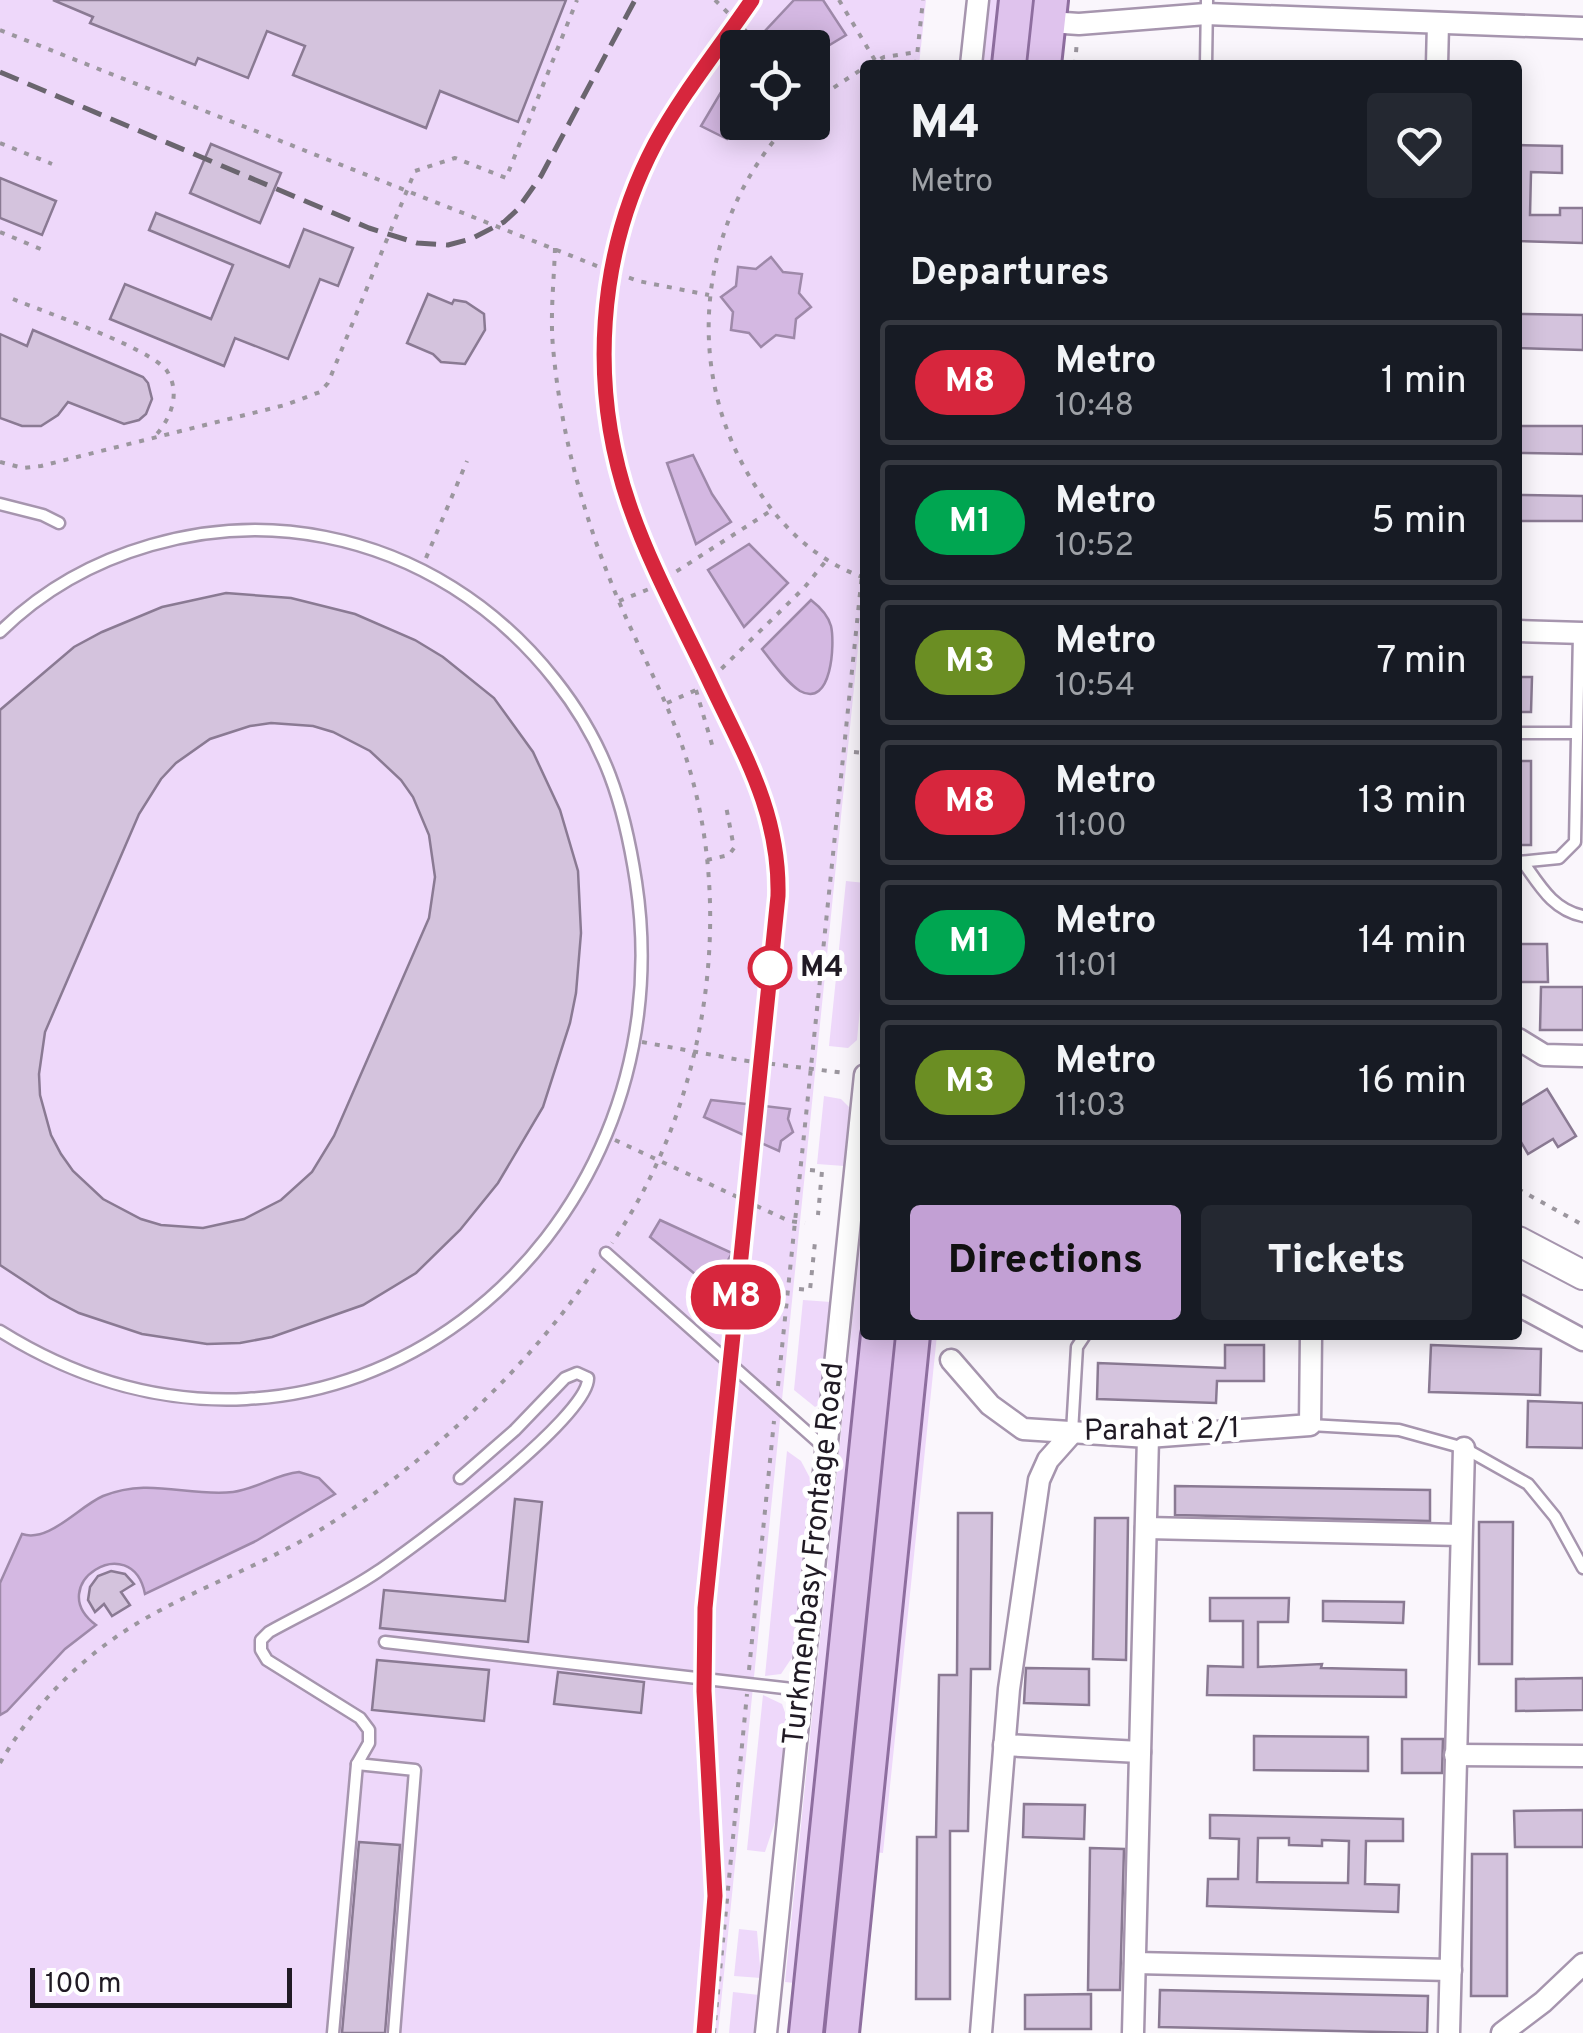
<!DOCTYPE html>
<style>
:root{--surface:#171b24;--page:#242831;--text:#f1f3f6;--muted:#9ea1a6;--line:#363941;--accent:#c2a0d4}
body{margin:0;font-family:Overpass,sans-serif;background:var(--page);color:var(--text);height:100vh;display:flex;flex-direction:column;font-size:38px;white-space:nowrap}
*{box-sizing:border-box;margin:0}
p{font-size:32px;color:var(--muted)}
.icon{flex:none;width:55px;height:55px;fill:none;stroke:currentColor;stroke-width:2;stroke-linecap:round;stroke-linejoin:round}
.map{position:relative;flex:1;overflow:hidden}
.drawer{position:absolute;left:860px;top:60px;width:662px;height:1280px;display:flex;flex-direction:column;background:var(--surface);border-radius:10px;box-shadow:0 5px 25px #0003}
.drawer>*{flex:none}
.badge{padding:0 20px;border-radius:32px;font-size:35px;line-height:65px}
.buttons{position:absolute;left:720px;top:30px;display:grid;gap:20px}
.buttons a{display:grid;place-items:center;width:110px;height:110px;border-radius:10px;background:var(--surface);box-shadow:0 5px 25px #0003;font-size:50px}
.scale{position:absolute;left:30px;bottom:25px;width:262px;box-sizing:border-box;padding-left:10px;border:5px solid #201a24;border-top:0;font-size:28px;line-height:35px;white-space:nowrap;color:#201a24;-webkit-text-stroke:8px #fff;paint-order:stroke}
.map>.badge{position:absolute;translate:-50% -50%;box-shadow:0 0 0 5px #fff}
h2{padding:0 50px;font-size:38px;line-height:90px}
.round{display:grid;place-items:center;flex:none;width:105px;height:105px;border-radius:10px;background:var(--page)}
.headline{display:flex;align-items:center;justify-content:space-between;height:170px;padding:0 50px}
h1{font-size:48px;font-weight:800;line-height:75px}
.action{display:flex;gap:20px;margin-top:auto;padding:20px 50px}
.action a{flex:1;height:115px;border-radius:10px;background:var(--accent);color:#111;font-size:40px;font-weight:800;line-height:115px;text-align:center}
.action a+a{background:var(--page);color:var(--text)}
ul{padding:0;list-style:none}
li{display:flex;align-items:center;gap:30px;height:125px;margin:0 20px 15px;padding:0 30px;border:5px solid var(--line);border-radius:10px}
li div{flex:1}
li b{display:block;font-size:38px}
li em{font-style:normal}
li .badge{min-width:110px;font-weight:700;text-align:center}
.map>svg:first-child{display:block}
.green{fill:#eed8fa;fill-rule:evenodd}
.water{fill:#d4b8e2;stroke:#9e89a9;stroke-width:2.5}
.building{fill:#d4c3dd;stroke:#8a7a93;stroke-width:2.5;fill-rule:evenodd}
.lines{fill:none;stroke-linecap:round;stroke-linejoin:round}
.lane-casing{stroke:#a695ae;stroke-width:15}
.street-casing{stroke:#a695ae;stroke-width:25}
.secondary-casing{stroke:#a695ae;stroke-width:32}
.primary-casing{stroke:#8e6e9f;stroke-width:38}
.path{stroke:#9b969e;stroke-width:4;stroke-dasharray:5 8;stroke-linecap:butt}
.lane{stroke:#fff;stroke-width:10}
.street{stroke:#fff;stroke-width:20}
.secondary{stroke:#fff;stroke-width:28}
.primary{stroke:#dfc3ed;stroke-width:32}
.rail{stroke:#6a656e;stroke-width:5;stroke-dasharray:20 10;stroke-linecap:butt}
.line-casing{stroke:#fff;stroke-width:22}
.line{stroke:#d7263d;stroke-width:15}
.stop-dot{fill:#fff;stroke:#d7263d;stroke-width:5}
.labels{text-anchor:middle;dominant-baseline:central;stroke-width:10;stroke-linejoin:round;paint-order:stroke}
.stop-label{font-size:30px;font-weight:bold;fill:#201a24;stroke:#fff;text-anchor:start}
.street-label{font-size:30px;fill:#201a24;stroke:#fff}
</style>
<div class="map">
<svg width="1583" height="2033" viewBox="0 0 1583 2033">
<rect width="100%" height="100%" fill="#faf6fc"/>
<!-- green -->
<g class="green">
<path d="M 0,0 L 926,0 L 919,65 L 865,65 L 865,579 L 718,2033 L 0,2033 ZM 738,48 L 812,48 L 812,122 L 738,122 Z"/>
<polygon points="989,0 1000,0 993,65 982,65"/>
<polygon points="846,881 865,883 865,957 857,1040 848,1048 829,1046"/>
<polygon points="824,1096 841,1099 850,1108 844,1166 817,1164"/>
<polygon points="865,1197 865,1299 795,1983 785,1982"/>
<polygon points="803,1300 831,1302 820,1404 815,1407 794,1390"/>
<polygon points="929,1335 937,1335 883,1853 875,1852"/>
<polygon points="787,1451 801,1461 811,1480 793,1656 781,1674 765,1676"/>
<polygon points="763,1695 782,1704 787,1718 776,1819 765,1852 747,1850"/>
<polygon points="739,1929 757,1931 761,1978 734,1976"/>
<polygon points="733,1992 759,1995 755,2033 729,2033"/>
</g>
<!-- water -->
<g class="water">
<polygon points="794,0 823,0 846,35 813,55 812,48 783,47 765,31"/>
<polygon points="737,65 739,123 727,139 701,126"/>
<polygon points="771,257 783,272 802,274 799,293 811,307 796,319 794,338 776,335 761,347 749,333 731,330 733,312 721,297 736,286 738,267 756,269"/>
<polygon points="693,455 712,494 731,522 696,544 667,463"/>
<polygon points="749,544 788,583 744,627 708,570"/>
<path d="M 811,600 C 820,607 828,615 831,626 C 835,643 832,709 800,691 C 786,682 772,662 762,649 Z"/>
<polygon points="711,1100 790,1109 788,1119 793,1132 781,1141 779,1151 704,1117"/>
<polygon points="660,1220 732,1253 727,1262 731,1269 728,1278 716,1281 712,1288 650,1237"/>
<path d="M 299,1472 L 319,1478 L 335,1494 L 256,1541 L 145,1594 C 132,1528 42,1585 96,1625 L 65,1649 L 7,1711 L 0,1715 L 0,1583 L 22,1534 C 49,1543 78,1507 103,1496 C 150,1477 187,1497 233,1492 C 257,1489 276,1474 299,1472 Z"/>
</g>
<!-- building -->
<g class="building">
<polygon points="53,0 566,0 518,122 440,91 426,128 293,75 305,46 267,31 248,78 198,58 195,65 90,23 93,17"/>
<polygon points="211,144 281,173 260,223 190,193"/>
<polygon points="1518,145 1562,146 1562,173 1531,172 1530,215 1560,215 1560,208 1583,208 1583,243 1518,241"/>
<polygon points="0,178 56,201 42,235 0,218"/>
<polygon points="156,213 289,267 304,229 353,248 338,286 320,279 288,359 235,338 224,366 110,319 125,284 211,319 233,265 149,230"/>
<polygon points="428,294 452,304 454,300 466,302 484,314 485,330 465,364 441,362 433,354 407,343"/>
<polygon points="1519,314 1583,315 1583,350 1518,348"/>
<polygon points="33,330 143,377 148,383 152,399 146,414 139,420 124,424 68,402 58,415 41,426 22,426 0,418 0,334 27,346"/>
<polygon points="1518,426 1583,426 1583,454 1518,453"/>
<polygon points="1518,495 1583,496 1583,521 1518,521"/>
<path d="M 226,593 L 291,598 L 355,614 L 415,640 L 443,657 L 494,698 L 533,752 L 560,810 L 578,871 L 581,933 L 576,993 L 570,1023 L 543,1107 L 498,1183 L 460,1230 L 416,1273 L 363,1305 L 272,1337 L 240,1343 L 207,1344 L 142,1334 L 79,1313 L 50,1298 L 0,1265 L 0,710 L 74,647 L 102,632 L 162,607 ZM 271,723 L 313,726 L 333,732 L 370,751 L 401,780 L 413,797 L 429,835 L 435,877 L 429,918 L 334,1136 L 312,1172 L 281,1200 L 244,1219 L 203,1228 L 161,1225 L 141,1219 L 103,1199 L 73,1171 L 61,1154 L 51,1135 L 40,1095 L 39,1074 L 45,1032 L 139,814 L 161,779 L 176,763 L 210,739 L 250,726 Z"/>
<polygon points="1518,677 1532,677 1531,712 1518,712"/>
<rect x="1518" y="761" width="13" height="84"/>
<polygon points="1518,944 1547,944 1548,982 1518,982"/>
<polygon points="1541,987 1583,987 1583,1030 1540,1030"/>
<polygon points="1547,1089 1576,1136 1558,1147 1553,1139 1528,1154 1518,1137 1518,1107"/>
<polygon points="1225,1345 1264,1345 1264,1381 1217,1381 1216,1403 1097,1399 1098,1363 1225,1368"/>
<polygon points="1431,1345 1541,1349 1540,1395 1429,1392"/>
<polygon points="1528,1401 1583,1403 1583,1448 1527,1447"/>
<polygon points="1175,1486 1430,1490 1430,1521 1175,1515"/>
<polygon points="515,1499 542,1502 528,1642 380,1628 384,1590 505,1601"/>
<polygon points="958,1513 992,1513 990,1669 971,1669 968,1831 950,1831 950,1999 916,1999 917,1837 936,1837 939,1675 957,1675"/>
<polygon points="1095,1518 1128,1518 1126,1660 1093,1659"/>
<polygon points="1479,1522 1513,1522 1512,1664 1479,1664"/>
<polygon points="111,1571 125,1574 134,1584 121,1592 130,1605 112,1616 104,1604 95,1612 88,1600 90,1587 98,1576"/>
<polygon points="1210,1598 1289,1598 1288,1622 1258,1622 1258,1667 1322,1664 1321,1668 1406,1670 1406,1697 1207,1695 1208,1666 1243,1667 1243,1621 1210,1621"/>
<polygon points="1323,1601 1404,1602 1403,1623 1323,1621"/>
<polygon points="377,1660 489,1670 484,1721 372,1710"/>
<polygon points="1026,1668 1089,1669 1089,1705 1024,1703"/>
<polygon points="558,1672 644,1682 641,1713 554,1704"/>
<polygon points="1583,1678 1583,1710 1516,1711 1516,1679"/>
<polygon points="1254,1736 1368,1737 1368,1771 1254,1770"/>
<polygon points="1402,1739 1443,1739 1442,1773 1402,1773"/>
<polygon points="1024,1804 1085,1805 1084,1839 1023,1837"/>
<polygon points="1583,1810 1583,1847 1515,1847 1514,1811"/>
<path d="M 1210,1815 L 1403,1819 L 1403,1841 L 1366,1841 L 1365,1884 L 1399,1885 L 1398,1912 L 1207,1906 L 1208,1879 L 1238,1879 L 1239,1839 L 1210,1838 ZM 1258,1838 L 1289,1838 L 1289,1845 L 1322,1846 L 1322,1840 L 1349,1841 L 1348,1883 L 1257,1882 Z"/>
<polygon points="359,1842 400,1845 385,2033 342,2033"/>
<polygon points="1090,1848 1124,1849 1120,1990 1088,1990"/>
<polygon points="1472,1854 1507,1854 1507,1996 1471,1996"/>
<polygon points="1160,1990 1428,1996 1427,2033 1159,2027"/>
<polygon points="1091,1994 1091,2029 1025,2029 1025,1995"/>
</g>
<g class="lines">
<!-- lane casing -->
<g class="lane-casing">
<g id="lane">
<polyline points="1206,65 1207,0"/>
<polyline points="0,504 43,515 59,523"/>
<path d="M 0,632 C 83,550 211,514 325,537 C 417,555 497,606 555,680 C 605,743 624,803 636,882 C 691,1246 330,1537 0,1331"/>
<polyline points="1518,733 1576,733"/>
<polyline points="1518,862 1559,858 1575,842 1579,633"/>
<path d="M 1523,862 C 1540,886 1553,910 1583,916"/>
<polyline points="606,1253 825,1448"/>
<polyline points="1310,1425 1399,1430 1464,1448 1528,1484 1555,1517 1583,1568"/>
<polyline points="1072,1432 1077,1347 1085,1335"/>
<polyline points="385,1642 801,1690"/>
<polyline points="357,1764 415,1770 394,2033"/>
<path d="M 333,2033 L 357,1764 L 369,1743 L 369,1730 L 360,1718 L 267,1660 L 261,1650 L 261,1640 L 269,1632 C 305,1612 343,1595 377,1572 C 414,1547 590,1417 588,1378 L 577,1373 L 565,1378 L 515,1430 L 460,1478"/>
</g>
</g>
<!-- street casing -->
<g class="street-casing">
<g id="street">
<polyline points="1049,22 1079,24 1206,14 1583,28"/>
<polyline points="971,65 978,0"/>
<polyline points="1437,65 1438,23"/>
<polyline points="1518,631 1583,633"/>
<polyline points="1518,1039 1544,1055 1583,1056"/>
<polyline points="1518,1305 1583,1340"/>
<polyline points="951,1360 990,1405 1023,1429 1148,1437 1310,1425 1311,1335"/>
<polyline points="1146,1528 1461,1535"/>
<polyline points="1004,1745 1140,1752"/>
<polyline points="1455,1755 1583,1756"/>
<polyline points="1135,1963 1451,1970"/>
<polyline points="766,2033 865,1075"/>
<polyline points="981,2033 1009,1689 1039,1480 1048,1460 1072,1433"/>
<polyline points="1133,2033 1148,1437"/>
<polyline points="1449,2033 1464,1448"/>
<polyline points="1502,2033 1543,2002 1583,1964"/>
</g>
</g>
<!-- secondary casing -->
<g class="secondary-casing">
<polyline id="secondary" points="1518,1241 1583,1275"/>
</g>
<!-- primary casing -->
<g class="primary-casing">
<g id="primary">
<polyline points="1009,65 1016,0"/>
<polyline points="1044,65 1051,0"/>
<polyline points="806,2033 878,1335"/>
<polyline points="842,2033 913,1335"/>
</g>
</g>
<!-- path -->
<g class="path">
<polyline points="715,0 763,48"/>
<polyline points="839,0 876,62"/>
<polyline points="0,30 602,268 638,281 709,295"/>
<polyline points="869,65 884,57 917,52"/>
<polyline points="916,65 923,0"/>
<polyline points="1075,65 1077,40"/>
<polyline points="812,102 865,67"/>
<path d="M 790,122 C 696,223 681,375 758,490 C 784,530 817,560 862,577"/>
<polyline points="0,143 52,164"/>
<polyline points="0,232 43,250"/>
<path d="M 555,248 C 554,281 550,315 553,347 C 560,427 581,508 611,582 C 635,644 669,700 688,764 C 736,921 704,1109 612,1243"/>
<path d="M 13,299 C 44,312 151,348 167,371 C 181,393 171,418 156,435"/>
<polyline points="0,462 23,468 41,466 285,405 320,392 328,383 415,171 455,158 506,178 577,0"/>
<polyline points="426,558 467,461"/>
<polyline points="619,601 649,589 772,510"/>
<polyline points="696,690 713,748"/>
<polyline points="667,703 696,690 711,679 804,588 825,562"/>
<polyline points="854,752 865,753"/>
<polyline points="707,860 729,855 734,848 726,806"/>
<polyline points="642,1042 740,1060 845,1073"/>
<polyline points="615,1140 789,1221 805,1223"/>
<polyline points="810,1170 822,1171 818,1215"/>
<polyline points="1518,1189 1583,1225"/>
<polyline points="799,1289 810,1290 815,1242"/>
<polyline points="778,1386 865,545"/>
<polyline points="749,1670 774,1421"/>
<path d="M 0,1763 C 37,1699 91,1647 157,1612 C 210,1583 268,1562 320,1530 C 425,1465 530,1367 598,1264"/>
<polyline points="714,2033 747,1694"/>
</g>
<!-- lane -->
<use href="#lane" class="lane"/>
<!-- street -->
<use href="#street" class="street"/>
<!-- secondary -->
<use href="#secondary" class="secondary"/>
<!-- primary -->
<use href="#primary" class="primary"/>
<!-- rail -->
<g class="rail">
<polyline points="0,72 369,228 417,243 448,245 471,239 504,222 517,210 541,176 635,0"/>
<path d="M 704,2033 L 715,1896 L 704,1691 L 705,1608 L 777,896 C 778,855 772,822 757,784 L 629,506 L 611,435 L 603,348 L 610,281 L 618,244 L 654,147 L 752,0"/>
</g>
</g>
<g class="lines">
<!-- line casing -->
<g class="line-casing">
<path id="line" d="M 704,2033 L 715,1896 L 704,1691 L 705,1608 L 778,896 C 780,811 742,751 707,676 C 680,620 649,563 629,504 C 589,387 597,254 655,144 C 682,94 720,47 752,0"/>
</g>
<!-- line -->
<use href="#line" class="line"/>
</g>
<!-- markers -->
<circle class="stop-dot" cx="770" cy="968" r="20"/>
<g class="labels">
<!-- stop labels -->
<g class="stop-label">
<text x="800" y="968">M4</text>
</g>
<!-- street labels -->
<g class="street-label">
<text transform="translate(1162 1431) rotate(-1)">Parahat 2/1</text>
<text transform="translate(815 1554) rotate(-84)">Turkmenbasy Frontage Road</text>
</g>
</g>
</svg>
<div class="buttons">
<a><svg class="icon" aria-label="locate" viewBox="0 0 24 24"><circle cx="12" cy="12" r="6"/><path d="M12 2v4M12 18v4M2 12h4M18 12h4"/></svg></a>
</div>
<div class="scale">100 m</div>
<b class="badge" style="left:736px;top:1297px;background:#d7263d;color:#fff">M8</b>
<section class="drawer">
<div class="headline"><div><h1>M4</h1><p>Metro</p></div><a class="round"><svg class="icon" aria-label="heart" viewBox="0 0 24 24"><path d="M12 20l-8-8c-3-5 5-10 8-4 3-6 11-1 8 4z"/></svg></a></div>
<h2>Departures</h2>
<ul>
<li><span class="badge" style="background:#d7263d;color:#fff">M8</span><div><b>Metro</b><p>10:48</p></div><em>1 min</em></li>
<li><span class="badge" style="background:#00a651;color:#fff">M1</span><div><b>Metro</b><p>10:52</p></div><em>5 min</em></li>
<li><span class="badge" style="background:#6b8e23;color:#fff">M3</span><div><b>Metro</b><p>10:54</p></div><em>7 min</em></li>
<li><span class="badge" style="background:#d7263d;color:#fff">M8</span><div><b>Metro</b><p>11:00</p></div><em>13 min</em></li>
<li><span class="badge" style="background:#00a651;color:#fff">M1</span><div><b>Metro</b><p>11:01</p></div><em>14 min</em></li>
<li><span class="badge" style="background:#6b8e23;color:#fff">M3</span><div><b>Metro</b><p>11:03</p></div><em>16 min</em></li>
</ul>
<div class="action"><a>Directions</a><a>Tickets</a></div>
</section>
</div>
